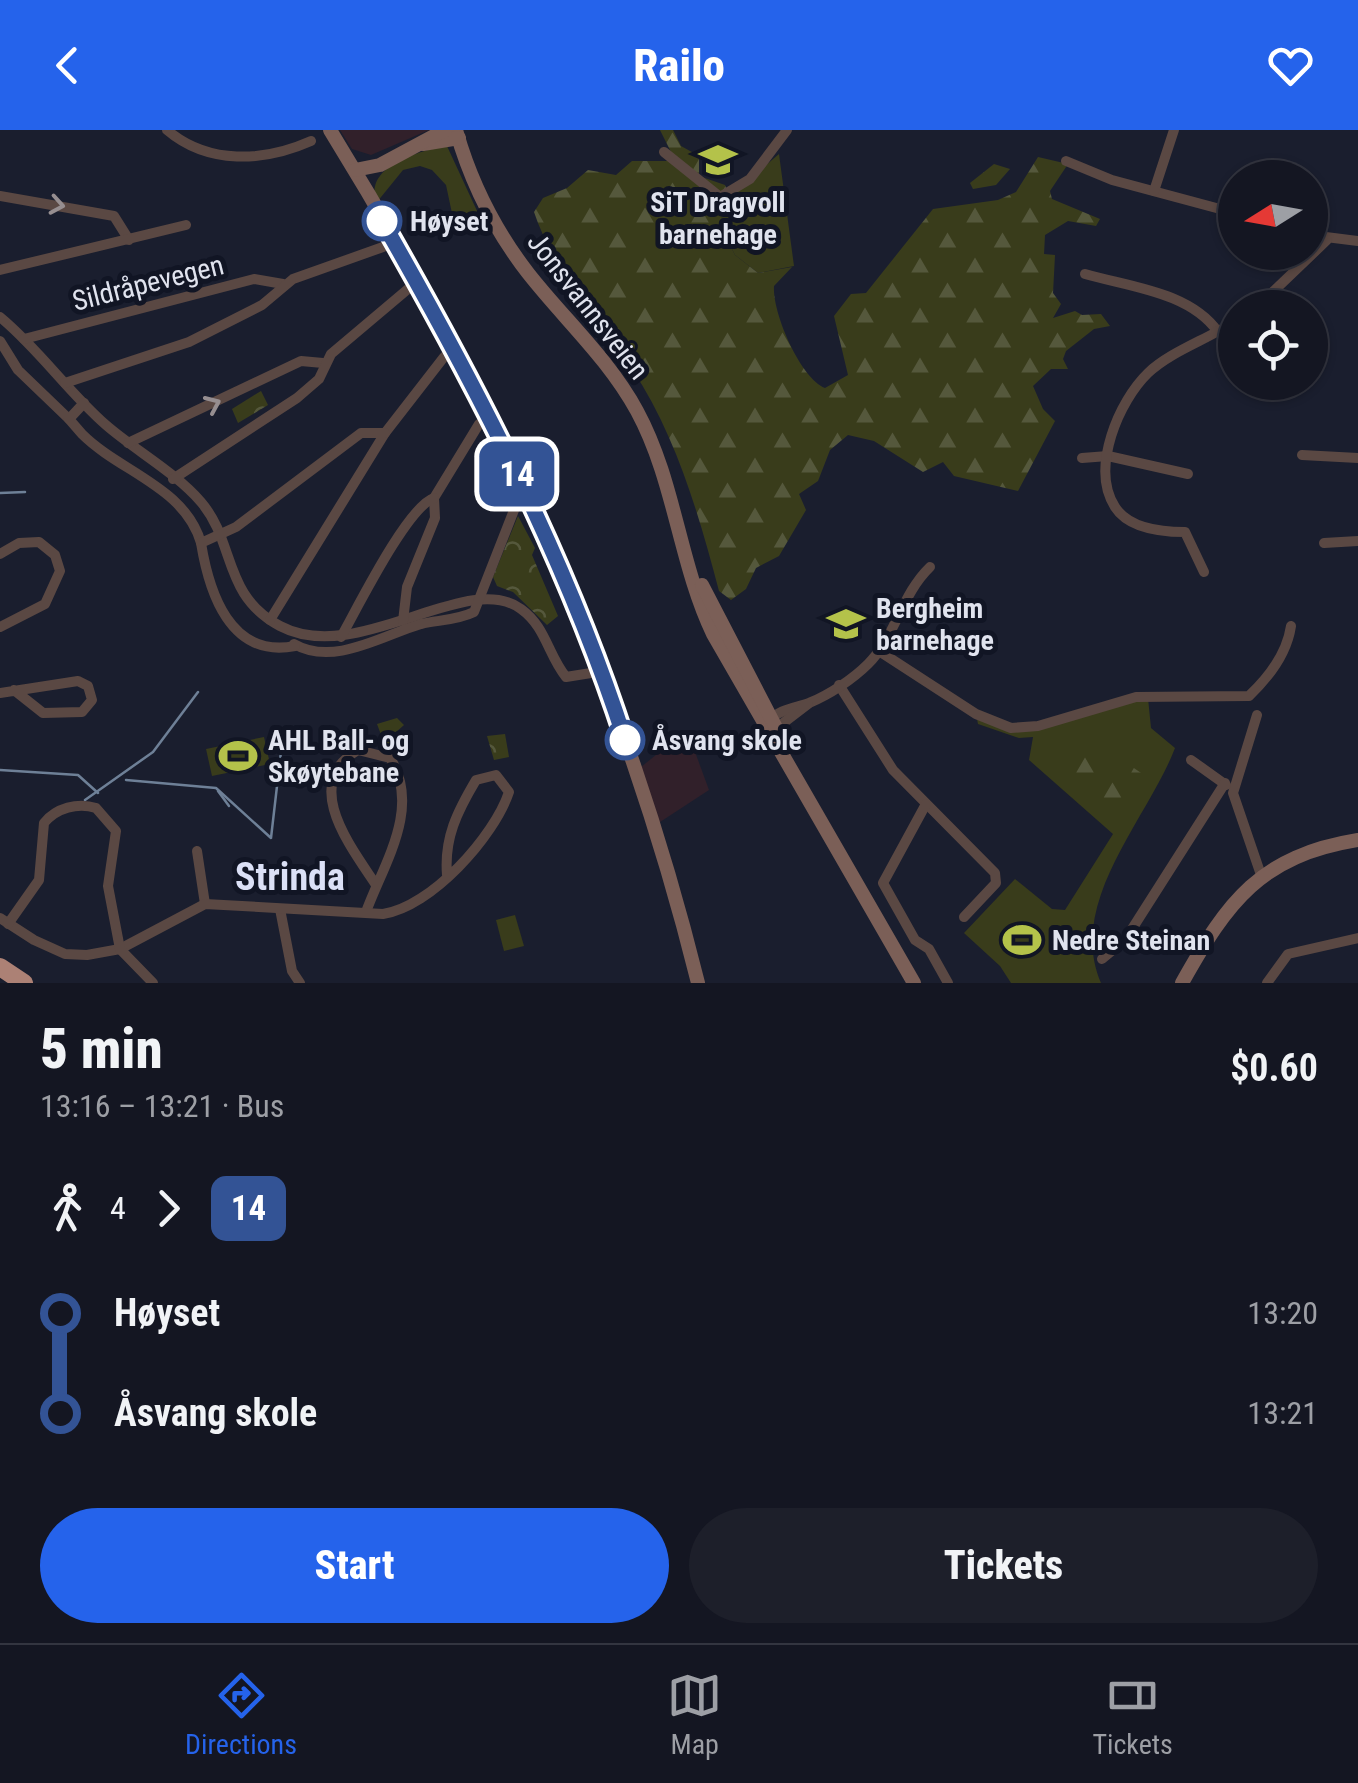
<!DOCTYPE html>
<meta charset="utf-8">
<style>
:root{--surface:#141622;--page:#1d1f2a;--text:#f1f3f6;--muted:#9d9fa5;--line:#333540;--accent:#2563eb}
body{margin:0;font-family:"Roboto Condensed",sans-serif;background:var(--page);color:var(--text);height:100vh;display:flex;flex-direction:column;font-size:38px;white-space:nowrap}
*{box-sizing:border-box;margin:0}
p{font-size:32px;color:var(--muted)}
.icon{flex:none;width:55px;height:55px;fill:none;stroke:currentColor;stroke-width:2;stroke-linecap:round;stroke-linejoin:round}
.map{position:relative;height:853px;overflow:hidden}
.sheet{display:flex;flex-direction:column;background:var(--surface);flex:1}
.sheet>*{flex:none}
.badge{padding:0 20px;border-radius:15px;font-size:35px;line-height:65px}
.needle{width:65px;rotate:259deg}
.controls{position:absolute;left:1218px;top:30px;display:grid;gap:20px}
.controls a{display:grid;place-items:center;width:110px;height:110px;border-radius:50%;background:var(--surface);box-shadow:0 2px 8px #0004,0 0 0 2px var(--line);font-size:50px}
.map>.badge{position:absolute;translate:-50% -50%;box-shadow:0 0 0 5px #fff}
.legs{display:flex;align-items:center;gap:15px;height:110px;padding:0 40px;font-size:32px}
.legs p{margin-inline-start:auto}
.overview{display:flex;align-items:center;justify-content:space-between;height:170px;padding:0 40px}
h1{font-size:55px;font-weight:800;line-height:75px}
.cta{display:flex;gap:20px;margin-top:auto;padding:20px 40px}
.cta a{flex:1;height:115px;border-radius:60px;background:var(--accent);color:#fff;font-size:40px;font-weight:800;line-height:115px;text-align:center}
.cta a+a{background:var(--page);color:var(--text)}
ul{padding:0 40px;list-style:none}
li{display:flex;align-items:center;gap:35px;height:100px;font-size:38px}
li i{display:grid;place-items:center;width:15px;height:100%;margin:0 12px;background:currentColor}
li i::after{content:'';width:25px;height:25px;margin:-12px;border:8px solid;border-radius:50%;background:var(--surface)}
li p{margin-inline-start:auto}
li:first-child i{background:linear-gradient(#0000 50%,currentColor 0)}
li:last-child i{background:linear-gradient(currentColor 50%,#0000 0)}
header{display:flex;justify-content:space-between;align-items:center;height:130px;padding:0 40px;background:var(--accent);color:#fff;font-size:45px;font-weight:800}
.tabs{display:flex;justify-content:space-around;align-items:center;height:140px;border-top:2px solid var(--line);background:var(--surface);font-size:28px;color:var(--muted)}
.tabs a{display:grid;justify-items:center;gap:5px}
.tabs .active{color:var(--accent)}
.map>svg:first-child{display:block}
.commercial{fill:#31202a}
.green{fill:#393c1b}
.forest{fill:url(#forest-firs)}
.park{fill:url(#park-crowns)}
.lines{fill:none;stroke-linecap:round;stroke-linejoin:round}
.stream{stroke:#6e8097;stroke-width:2.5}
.street{stroke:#5a4843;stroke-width:10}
.secondary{stroke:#7b5f57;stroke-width:14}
.highway{stroke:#ac8175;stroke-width:18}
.oneway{stroke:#968e90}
.line-1-casing{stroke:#fff;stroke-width:22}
.line-1{stroke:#335395;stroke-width:15}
.stop-1-dot{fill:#fff;stroke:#335395;stroke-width:5}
.labels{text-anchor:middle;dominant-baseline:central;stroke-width:10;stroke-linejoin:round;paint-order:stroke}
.poi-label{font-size:28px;font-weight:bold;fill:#e0e3ee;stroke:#111524;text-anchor:start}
.stop-label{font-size:28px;font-weight:bold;fill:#e0e3ee;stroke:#111524;text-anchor:start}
.street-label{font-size:28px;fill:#e0e3ee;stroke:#111524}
.district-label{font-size:38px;font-weight:bold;fill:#dbe0f6;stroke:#111524}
</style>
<header><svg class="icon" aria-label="back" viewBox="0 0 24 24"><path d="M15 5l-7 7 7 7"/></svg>Railo<svg class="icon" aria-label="heart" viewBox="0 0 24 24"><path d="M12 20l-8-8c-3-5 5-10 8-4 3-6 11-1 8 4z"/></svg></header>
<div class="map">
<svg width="1358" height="853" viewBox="0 0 1358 853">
<defs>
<pattern id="forest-firs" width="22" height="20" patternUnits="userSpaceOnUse" patternTransform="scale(2.5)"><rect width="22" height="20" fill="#393c1b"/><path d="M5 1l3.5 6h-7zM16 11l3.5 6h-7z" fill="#55583c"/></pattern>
<pattern id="park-crowns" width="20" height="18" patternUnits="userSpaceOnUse" patternTransform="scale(2.5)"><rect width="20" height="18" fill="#393c1b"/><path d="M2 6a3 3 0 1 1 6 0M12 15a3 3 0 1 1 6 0" fill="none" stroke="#55583c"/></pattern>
</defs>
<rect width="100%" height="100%" fill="#1a1e2e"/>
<!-- commercial -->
<g class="commercial">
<polygon points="340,0 429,0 371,25 352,19"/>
<polygon points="687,600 709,660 657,694 641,637"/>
</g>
<!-- green -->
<g class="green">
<path d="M 447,16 L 478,83 L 453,88 L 446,55 L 432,40 L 420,36 L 403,40 L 377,72 C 362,37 421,20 447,16 Z"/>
<polygon points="779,24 794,136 758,143 735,125 728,111 749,85 720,88 725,70"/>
<path d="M 1148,568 L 1151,598 L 1175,618 C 1148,689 1066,772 1101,853 L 1011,853 L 1000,836 L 964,803 L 1015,749 L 1052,779 L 1065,780 L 1113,704 L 1029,630 L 1033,607 L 1019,608 L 978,594 L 976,584 L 1011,598 Z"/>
<polygon points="264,607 270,634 212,646 206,619"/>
<polygon points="515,785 524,816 504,821 496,790"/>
</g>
<!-- forest -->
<g class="forest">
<path d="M 660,0 L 673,0 L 681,16 L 699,26 L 699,46 L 725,55 L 728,63 L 721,88 L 740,80 L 749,85 L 728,111 L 735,125 L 758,143 L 792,137 L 774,156 C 772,182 800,248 825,258 L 848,245 L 834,186 L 851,164 L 866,163 L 933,79 L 998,70 L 1016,62 L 1038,27 L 1068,34 L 1050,61 L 1052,69 L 1100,89 L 1096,96 L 1068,91 L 1045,105 L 1044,124 L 1055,125 L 1053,163 L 1061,174 L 1053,188 L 1075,181 L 1082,185 L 1101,184 L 1110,196 L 1094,199 L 1066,221 L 1063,229 L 1068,239 L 1051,239 L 1033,256 L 1043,279 L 1055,291 L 1018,361 L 954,346 L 943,332 L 923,342 L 874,311 L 848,305 L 830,320 L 818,351 L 799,364 L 806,380 L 779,426 L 756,438 L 746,459 L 731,470 L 719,461 C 699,385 676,305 632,239 C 598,187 554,142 534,82 L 543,68 L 567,58 L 588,40 L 616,45 L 632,31 L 669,31 L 671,22 Z"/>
<polygon points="994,34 1010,39 996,55 973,59 970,53"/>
<polygon points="1085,620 1122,630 1150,649 1125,694 1056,646"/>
</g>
<!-- park -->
<g class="park">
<polygon points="261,261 268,275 238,293 232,279"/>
<polygon points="518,386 535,418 532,425 558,486 547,495 513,462 497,456 493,447"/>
<polygon points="397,588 404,595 395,603 395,613 385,615 377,594"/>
<polygon points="505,604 509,627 494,630 487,606"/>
</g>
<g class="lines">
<!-- stream -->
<g class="stream">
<polyline points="0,363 25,362"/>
<polyline points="0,640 78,645 98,663"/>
<polyline points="126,650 216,658 271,708 282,613"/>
<polyline points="218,661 229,676"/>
<polyline points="85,670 153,622 198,562"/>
</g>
<!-- street -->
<g class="street">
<path d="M 167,0 C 208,35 264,32 311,11"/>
<polyline points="664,22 720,67 750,49 787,0"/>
<polyline points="1066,31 1112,50 1235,83"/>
<polyline points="1154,61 1174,0"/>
<polyline points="0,66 114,86 129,110"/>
<polyline points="1310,105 1358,111"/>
<polyline points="0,140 186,95"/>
<path d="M 1085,144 C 1130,157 1190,162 1218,202"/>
<polyline points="1256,178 1327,110"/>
<path d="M 0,187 C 39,219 68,262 106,295 C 136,321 175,342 201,372 C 236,413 222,465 280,496 C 357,537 467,439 521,479 C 546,497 548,525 566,547 L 591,543"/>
<polyline points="24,209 254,149 283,154"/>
<polyline points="0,211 18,240 69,289"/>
<polyline points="65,253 189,212 262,175 293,149 383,117"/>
<path d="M 84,273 L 69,289 L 82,304 C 120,342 185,357 201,413"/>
<polyline points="128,313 301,231 323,233"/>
<polyline points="1302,325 1358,328"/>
<polyline points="1082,328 1108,326 1188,344"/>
<polyline points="173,349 297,268 319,249 331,224 408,159"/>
<polyline points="1324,413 1358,411"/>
<polyline points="0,424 19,413 39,412 55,425 60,441 45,474 0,497"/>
<path d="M 1204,442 L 1185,402 C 1163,402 1129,399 1115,377 C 1090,338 1119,271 1148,243 C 1171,221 1209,209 1235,191"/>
<polyline points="270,490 385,303 444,227"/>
<polyline points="403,491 407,457 435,388 434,368 479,294"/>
<path d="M 341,507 C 357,479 407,377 434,368"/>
<path d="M 294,514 C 334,537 383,505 421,494 C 439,490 458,490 474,482 L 518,370"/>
<path d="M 295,516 C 230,529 209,462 201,413 L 236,397 L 361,303 L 385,303"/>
<path d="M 879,521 L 976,584 L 1011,598 L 1038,596 L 1136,567 L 1249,566 C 1268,548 1287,523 1291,496"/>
<polyline points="839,555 893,640 995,743 996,753 964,787"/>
<polyline points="0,563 78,551 88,556 92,570 82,582 43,583 14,560"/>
<polyline points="1257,585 1233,663 1261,745"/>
<path d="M 768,592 C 779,579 795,578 809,573 C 829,565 853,549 868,534 C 896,506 901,465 930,437"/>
<polyline points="774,600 808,574"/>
<polyline points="1191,630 1226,655"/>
<polyline points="926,674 883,753 915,810 929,819 948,853"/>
<polyline points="197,721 205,774"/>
<polyline points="280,779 292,841 300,853"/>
<path d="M 366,782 C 383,735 422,678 390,628 L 358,620 C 300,653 351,717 376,755"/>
<path d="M 0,788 L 34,810 L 65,824 L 87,825 L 120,819 L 205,774 L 383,784 C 431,777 494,707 509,662 L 496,645 L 476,650 C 457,682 444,708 447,745"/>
<path d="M 8,794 L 39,750 L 44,693 C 56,678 78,672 96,678 L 116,701 L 108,756 L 120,819 L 153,853"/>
<polyline points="1102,829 1125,810 1225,653"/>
<polyline points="1267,853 1288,824 1358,808"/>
</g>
<!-- secondary -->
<g class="secondary">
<path d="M 330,0 C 494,265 623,550 698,853"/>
<path d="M 456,0 C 471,53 494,99 528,143 C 564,189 608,228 637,281 C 675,351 679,433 713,504 L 914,853"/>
<polyline points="423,14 459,8"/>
<polyline points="355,40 380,35 445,0"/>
<polyline points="702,455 784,613"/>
<path d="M 1182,853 C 1228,771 1260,726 1358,710"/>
</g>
<!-- highway -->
<polyline class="highway" points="0,837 24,853"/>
</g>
<!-- one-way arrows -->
<defs><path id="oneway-chevron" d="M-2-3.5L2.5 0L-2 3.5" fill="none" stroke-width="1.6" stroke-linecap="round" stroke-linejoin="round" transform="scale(2.5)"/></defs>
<g class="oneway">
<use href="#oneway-chevron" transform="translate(57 75) rotate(10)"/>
<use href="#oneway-chevron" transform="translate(213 274) rotate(-24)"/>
</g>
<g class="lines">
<!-- line-1 casing -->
<g class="line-1-casing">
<path id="line-1" d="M 382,91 C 477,257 566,428 625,610"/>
</g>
<!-- line-1 -->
<use href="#line-1" class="line-1"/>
</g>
<!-- icons -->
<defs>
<g id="school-bare" transform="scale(3)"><path d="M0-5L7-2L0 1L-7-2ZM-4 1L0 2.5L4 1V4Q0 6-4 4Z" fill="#b4c24a" stroke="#111524" stroke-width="2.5" paint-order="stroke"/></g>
<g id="stadium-bare" transform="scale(3)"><path d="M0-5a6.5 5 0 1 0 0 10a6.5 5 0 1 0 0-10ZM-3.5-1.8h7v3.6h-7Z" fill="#b4c24a" stroke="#111524" stroke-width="2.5" paint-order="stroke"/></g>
</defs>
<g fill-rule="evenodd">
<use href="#school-bare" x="718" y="30"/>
<use href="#school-bare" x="846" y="494"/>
<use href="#stadium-bare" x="238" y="626"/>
<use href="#stadium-bare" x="1022" y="810"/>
</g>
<!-- markers -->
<g class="stop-1-dot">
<circle cx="382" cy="91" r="18"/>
<circle cx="625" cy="610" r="18"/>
</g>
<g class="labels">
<!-- poi labels -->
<g class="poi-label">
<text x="718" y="72" text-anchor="middle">SiT Dragvoll<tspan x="718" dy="32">barnehage</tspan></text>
<text x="876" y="478">Bergheim<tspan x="876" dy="32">barnehage</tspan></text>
<text x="268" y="610">AHL Ball- og<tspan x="268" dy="32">Skøytebane</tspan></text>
<text x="1052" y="810">Nedre Steinan</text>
</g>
<!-- stop labels -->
<g class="stop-label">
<text x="410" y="91">Høyset</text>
<text x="652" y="610">Åsvang skole</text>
</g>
<!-- street labels -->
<g class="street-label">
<text transform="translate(148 153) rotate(-14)">Sildråpevegen</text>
<text transform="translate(588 176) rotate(52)">Jonsvannsveien</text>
</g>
<!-- district labels -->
<g class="district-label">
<text x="290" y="747">Strinda</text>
</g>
</g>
</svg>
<div class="controls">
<a><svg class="needle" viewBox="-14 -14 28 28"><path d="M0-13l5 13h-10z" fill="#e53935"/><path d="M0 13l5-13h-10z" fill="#9d9fa5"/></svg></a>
<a><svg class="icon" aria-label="locate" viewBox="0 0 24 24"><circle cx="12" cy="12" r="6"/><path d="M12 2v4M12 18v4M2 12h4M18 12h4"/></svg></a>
</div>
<b class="badge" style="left:517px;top:344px;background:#335395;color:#fff">14</b>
</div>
<section class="sheet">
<div class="overview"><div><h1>5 min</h1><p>13:16 – 13:21 · Bus</p></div><b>$0.60</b></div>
<div class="legs"><svg class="icon" aria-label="walk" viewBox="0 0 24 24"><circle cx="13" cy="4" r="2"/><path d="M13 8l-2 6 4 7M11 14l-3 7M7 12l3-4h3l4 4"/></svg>4<svg class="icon" aria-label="forward" viewBox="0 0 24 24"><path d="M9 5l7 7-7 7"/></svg><b class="badge" style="background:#335395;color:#fff">14</b></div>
<ul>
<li><i style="color:#335395"></i><b>Høyset</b><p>13:20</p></li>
<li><i style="color:#335395"></i><b>Åsvang skole</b><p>13:21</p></li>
</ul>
<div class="cta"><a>Start</a><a>Tickets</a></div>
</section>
<nav class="tabs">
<a class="active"><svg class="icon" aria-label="directions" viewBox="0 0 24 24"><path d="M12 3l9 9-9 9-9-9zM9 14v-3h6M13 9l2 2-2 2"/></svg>Directions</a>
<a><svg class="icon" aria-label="map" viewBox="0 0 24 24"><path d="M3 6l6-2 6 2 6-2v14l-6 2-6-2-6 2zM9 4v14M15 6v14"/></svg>Map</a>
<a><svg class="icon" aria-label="tickets" viewBox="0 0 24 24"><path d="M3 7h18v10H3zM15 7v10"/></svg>Tickets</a>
</nav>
